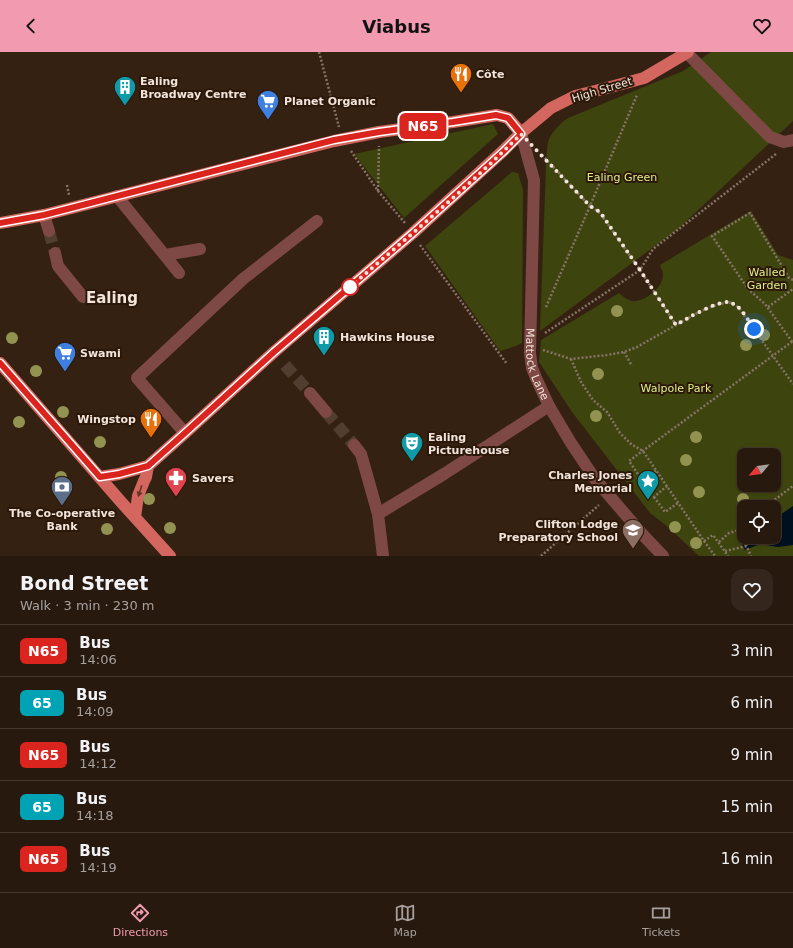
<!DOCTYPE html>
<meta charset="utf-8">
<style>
:root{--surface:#28190e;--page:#34261c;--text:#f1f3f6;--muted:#a5a09e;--line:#44382e;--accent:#f19ab0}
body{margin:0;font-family:"DejaVu Sans",sans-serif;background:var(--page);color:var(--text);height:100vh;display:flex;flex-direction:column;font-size:15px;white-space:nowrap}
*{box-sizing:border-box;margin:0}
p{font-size:13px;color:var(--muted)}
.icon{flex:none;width:22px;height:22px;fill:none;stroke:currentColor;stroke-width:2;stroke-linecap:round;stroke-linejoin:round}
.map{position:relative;height:504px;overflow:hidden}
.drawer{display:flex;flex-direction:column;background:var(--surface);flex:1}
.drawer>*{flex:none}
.badge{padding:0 8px;border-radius:6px;font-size:14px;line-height:26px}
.needle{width:26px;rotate:241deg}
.tools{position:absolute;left:737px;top:396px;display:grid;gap:8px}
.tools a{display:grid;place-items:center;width:44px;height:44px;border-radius:8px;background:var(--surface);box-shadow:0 1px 3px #0004,0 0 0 1px var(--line);font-size:20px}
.you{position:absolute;width:20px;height:20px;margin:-10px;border:3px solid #fff;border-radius:50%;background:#1a73e8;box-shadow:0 0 0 6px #1a73e833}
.map>.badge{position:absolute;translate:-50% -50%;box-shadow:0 0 0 2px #fff}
.round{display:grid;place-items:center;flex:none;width:42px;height:42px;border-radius:12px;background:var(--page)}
.head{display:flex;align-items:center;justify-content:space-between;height:68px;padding:0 20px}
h1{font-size:19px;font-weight:700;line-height:30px}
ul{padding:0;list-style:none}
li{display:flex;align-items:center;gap:12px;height:52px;padding:0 20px;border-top:1px solid var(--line)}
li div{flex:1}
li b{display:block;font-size:15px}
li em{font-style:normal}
li .badge{min-width:44px;font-weight:700;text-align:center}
header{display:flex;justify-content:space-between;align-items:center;height:52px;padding:0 20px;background:var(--accent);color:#111;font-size:18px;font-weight:700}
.tab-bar{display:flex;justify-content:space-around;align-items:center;height:56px;border-top:1px solid var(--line);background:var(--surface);font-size:11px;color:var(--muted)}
.tab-bar a{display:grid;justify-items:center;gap:2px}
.tab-bar .current{color:var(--accent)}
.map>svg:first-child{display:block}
.green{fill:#3d440d;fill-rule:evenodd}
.water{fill:#00101e}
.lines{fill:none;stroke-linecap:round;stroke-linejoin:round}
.minor-tunnel{stroke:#513e30;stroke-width:12;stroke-dasharray:12 6;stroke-linecap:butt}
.path{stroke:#867468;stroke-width:2.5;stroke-dasharray:2 2;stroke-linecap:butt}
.minor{stroke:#7e4944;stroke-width:12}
.major{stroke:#d3675f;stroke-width:12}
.tree{fill:#929251}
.oneway{fill:#663427}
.line-casing{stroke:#fff;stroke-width:9}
.line{stroke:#dc241f;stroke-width:6}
.walk{stroke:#f2e4da;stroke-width:4;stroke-dasharray:0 7.2}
.stop-dot{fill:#fff;stroke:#dc241f;stroke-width:2}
.labels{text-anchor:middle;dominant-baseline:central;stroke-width:4;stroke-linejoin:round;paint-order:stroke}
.poi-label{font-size:11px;font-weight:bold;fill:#f2e4da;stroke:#2b1809;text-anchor:start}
.street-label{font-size:11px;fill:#f2e4da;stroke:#2b1809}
.park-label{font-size:11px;fill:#dfee85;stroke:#2b1809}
.district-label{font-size:15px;font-weight:bold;fill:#f2e4da;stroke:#2b1809}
</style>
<header><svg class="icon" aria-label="back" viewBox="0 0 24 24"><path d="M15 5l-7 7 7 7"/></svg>Viabus<svg class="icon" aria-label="heart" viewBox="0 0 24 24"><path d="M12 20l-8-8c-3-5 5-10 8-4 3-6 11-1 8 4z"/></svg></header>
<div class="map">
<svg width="793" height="504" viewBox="0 0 793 504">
<rect width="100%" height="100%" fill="#352112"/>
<!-- green -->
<g class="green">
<path d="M 711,0 L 793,0 L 793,69 L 678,177 L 540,279 L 546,114 C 547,106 546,92 550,85 C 554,78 561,71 568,66 L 683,19 Z"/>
<polygon points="493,72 498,82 404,166 354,102"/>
<polygon points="512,120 518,121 523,138 522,291 516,294 500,299 425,194"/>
<path d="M 751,159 L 778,203 L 793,208 L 793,504 L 699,504 L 668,475 L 650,461 L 572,360 L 539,310 L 541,288 L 619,241 C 624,245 629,250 636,249 C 647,248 664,234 663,222 C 663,220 661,216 660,213 L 708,184 ZM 744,403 L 774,403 L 774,433 L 744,433 ZM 744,455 L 774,455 L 774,485 L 744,485 Z"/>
</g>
<!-- water -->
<polygon class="water" points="793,454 793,493 778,495 760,492 745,498 741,490 752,485 774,485 774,467"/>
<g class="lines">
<!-- minor-tunnel -->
<g class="minor-tunnel">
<polyline points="49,179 55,201"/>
<polyline points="285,313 310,341"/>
<polyline points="326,360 354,393"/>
</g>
<!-- path -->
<g class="path">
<polyline points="319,0 339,75"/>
<polyline points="351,99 378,139 405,171"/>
<polyline points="542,103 590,154 600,161 640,218 676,273"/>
<polyline points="67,133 69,143"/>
<polyline points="378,139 379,94"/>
<polyline points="420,193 507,312"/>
<polyline points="793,228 789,226 750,161 712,184 748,237 765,252 793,291"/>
<polyline points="546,255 590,154 637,43"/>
<polyline points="768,255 793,237"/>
<polyline points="545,281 640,218 653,197 776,102"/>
<polyline points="543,298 571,307 607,303 624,300 637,295 699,260 711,255 720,252 729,250 738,255 793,332"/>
<polyline points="624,300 632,314"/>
<polyline points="571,307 581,330 593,348 607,360 620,381 631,392 643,399 704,489 713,483 728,504"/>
<polyline points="656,419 642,428 629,409 793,289"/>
<polyline points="642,428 654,445 667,434"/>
<polyline points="654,445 665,460 678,451"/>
<polyline points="765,455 793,434"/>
<polyline points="739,478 751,504"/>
<polyline points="704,489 715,504"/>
<polyline points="719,490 729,481 739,478 744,472"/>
<polyline points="725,499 747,494"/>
<polyline points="541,504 599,453"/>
</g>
<!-- minor -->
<g class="minor">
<polyline points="686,0 770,85 784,90 793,88"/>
<path id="s1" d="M 521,81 L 534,128 L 530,301 L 532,316 L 536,326 L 549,354 L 571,391 L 595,427 L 643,483 L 663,504"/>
<polyline points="117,144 179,221"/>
<polyline points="44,163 49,179"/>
<polyline points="55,201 58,214 83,245"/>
<polyline points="165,203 200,197"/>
<polyline points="310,341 326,360"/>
<polyline points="185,381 137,326 243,227 317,169"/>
<polyline points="354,393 361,402 378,462"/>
<polyline points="383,504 378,462 444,422 549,354"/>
</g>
<!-- major -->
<g class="major">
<polyline points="0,171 44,163 334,89 379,80 453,70 497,63 508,66 521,81"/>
<polyline points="0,311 122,451 170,504"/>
<polyline points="100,425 119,422 148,414 185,381 274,300 413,181 503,99 521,81 551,56 575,44 603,37 644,26 688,0"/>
<polyline points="135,465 138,444 144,429 146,425 148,414"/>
</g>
</g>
<!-- trees -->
<g class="tree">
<circle cx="617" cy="259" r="6"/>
<circle cx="764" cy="283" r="6"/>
<circle cx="12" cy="286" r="6"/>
<circle cx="746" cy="293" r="6"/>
<circle cx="36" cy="319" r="6"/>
<circle cx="598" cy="322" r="6"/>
<circle cx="63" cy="360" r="6"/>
<circle cx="596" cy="364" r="6"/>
<circle cx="19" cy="370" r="6"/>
<circle cx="696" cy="385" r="6"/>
<circle cx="100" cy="390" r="6"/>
<circle cx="686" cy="408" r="6"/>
<circle cx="61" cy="425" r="6"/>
<circle cx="699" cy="440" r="6"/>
<circle cx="149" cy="447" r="6"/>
<circle cx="743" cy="447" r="6"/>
<circle cx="675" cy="475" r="6"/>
<circle cx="170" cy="476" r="6"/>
<circle cx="107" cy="477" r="6"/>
<circle cx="696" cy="491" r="6"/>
</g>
<!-- one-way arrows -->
<defs><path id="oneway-solid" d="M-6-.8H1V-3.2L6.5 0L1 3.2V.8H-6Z"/></defs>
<use class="oneway" href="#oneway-solid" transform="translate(140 439) rotate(108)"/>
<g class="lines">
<!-- line casing -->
<g class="line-casing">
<polyline id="line" points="0,171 44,163 334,88 379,80 453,70 496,63 508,66 521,82 504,99 413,181 274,300 185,381 148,414 119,422 100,425 0,311"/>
</g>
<!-- line -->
<use href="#line" class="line"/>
<!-- walk -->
<path class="walk" d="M 350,235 C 408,185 467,136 521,82 L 590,154 L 600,160 L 640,218 L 676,273 C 686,267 718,248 730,250 C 731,251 736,253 738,255 C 743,259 750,271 754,277"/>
</g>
<!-- icons -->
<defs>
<g id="restaurant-pin" transform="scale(1.15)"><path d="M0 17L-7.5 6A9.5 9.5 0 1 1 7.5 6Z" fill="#e8710a" stroke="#2b1809"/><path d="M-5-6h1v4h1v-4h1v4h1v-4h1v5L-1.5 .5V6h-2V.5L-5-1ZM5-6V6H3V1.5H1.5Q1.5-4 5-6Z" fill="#fff"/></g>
<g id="building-pin" transform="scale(1.15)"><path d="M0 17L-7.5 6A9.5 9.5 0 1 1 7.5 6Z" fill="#0f9aa8" stroke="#2b1809"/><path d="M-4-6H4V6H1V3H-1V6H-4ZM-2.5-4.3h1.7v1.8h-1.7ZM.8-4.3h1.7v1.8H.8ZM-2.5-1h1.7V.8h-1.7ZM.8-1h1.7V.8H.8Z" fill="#fff"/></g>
<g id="supermarket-pin" transform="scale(1.15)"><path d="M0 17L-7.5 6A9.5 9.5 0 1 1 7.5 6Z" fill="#3f7fe0" stroke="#2b1809"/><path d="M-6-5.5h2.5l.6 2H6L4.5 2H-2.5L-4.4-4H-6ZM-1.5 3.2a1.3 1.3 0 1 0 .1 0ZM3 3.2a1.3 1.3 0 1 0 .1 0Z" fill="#fff"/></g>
<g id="theatre-pin" transform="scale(1.15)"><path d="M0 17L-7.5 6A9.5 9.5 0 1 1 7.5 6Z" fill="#0f9aa8" stroke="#2b1809"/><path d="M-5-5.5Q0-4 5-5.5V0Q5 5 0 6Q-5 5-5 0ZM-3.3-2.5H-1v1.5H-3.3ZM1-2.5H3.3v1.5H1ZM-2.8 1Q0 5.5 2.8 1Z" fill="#fff"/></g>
<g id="pharmacy-pin" transform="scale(1.15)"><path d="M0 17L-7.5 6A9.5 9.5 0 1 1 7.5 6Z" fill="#e0444e" stroke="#2b1809"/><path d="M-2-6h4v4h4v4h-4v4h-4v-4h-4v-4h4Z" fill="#fff"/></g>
<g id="sight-pin" transform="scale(1.15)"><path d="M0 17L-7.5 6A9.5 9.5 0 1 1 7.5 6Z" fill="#0f9aa8" stroke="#2b1809"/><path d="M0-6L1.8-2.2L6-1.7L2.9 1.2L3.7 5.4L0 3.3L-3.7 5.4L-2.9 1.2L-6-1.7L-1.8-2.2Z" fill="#fff"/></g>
<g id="bank-pin" transform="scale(1.15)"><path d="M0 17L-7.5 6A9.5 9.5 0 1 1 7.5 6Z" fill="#5c6f8a" stroke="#2b1809"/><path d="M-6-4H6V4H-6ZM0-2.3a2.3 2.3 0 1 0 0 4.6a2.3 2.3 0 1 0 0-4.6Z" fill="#fff"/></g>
<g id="school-pin" transform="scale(1.15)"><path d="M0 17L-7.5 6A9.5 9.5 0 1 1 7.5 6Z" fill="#8d6e63" stroke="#2b1809"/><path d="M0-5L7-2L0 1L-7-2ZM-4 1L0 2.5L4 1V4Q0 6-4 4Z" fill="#fff"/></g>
</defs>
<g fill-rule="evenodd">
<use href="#restaurant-pin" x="461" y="22"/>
<use href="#building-pin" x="125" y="35"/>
<use href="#supermarket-pin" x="268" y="49"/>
<use href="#building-pin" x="324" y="285"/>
<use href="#supermarket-pin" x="65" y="301"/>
<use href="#restaurant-pin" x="151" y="367"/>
<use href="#theatre-pin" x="412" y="391"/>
<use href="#pharmacy-pin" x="176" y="426"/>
<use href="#sight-pin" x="648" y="429"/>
<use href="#bank-pin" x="62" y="435"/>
<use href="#school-pin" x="633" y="478"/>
</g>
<!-- markers -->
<circle class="stop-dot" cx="350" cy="235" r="8"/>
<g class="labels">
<!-- poi labels -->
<g class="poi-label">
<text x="476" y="22">Côte</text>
<text x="140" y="29">Ealing<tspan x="140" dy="13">Broadway Centre</tspan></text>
<text x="284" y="49">Planet Organic</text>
<text x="340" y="285">Hawkins House</text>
<text x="80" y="301">Swami</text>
<text x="136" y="367" text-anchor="end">Wingstop</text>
<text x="428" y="385">Ealing<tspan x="428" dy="13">Picturehouse</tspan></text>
<text x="632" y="423" text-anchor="end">Charles Jones<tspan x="632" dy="13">Memorial</tspan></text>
<text x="192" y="426">Savers</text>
<text x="62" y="461" text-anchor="middle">The Co-operative<tspan x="62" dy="13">Bank</tspan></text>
<text x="618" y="472" text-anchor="end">Clifton Lodge<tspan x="618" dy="13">Preparatory School</tspan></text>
</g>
<!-- street labels -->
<g class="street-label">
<text transform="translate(602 38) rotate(-17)">High Street</text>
<text stroke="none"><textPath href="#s1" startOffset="234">Mattock Lane</textPath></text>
</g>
<!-- park labels -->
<g class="park-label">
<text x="622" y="125">Ealing Green</text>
<text x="767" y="220">Walled<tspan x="767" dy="13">Garden</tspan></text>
<text x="676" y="336">Walpole Park</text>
</g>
<!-- district labels -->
<g class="district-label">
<text x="112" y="246">Ealing</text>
</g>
</g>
</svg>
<div class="tools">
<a><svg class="needle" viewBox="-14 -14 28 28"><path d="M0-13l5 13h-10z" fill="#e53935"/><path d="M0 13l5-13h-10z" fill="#a5a09e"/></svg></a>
<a><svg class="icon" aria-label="locate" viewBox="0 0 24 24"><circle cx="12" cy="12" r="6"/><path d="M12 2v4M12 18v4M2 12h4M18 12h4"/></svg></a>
</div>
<div class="you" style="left:754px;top:277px"></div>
<b class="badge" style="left:423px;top:74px;background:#dc241f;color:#fff">N65</b>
</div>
<section class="drawer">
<div class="head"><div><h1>Bond Street</h1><p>Walk · 3 min · 230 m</p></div><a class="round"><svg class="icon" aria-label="heart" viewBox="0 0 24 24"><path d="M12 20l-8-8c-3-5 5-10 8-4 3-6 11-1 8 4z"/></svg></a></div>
<ul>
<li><span class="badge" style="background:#dc241f;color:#fff">N65</span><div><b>Bus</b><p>14:06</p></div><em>3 min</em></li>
<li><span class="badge" style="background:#00a3b4;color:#fff">65</span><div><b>Bus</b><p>14:09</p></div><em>6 min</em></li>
<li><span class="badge" style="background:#dc241f;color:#fff">N65</span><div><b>Bus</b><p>14:12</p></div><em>9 min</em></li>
<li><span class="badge" style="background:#00a3b4;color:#fff">65</span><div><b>Bus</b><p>14:18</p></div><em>15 min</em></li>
<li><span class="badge" style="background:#dc241f;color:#fff">N65</span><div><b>Bus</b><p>14:19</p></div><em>16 min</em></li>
</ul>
</section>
<nav class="tab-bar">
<a class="current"><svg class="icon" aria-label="directions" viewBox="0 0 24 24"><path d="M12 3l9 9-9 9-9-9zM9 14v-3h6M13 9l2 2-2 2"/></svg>Directions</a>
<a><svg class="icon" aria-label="map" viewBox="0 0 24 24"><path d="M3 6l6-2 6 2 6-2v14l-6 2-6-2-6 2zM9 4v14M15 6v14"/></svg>Map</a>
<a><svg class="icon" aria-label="tickets" viewBox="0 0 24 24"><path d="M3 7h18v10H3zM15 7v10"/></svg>Tickets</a>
</nav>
